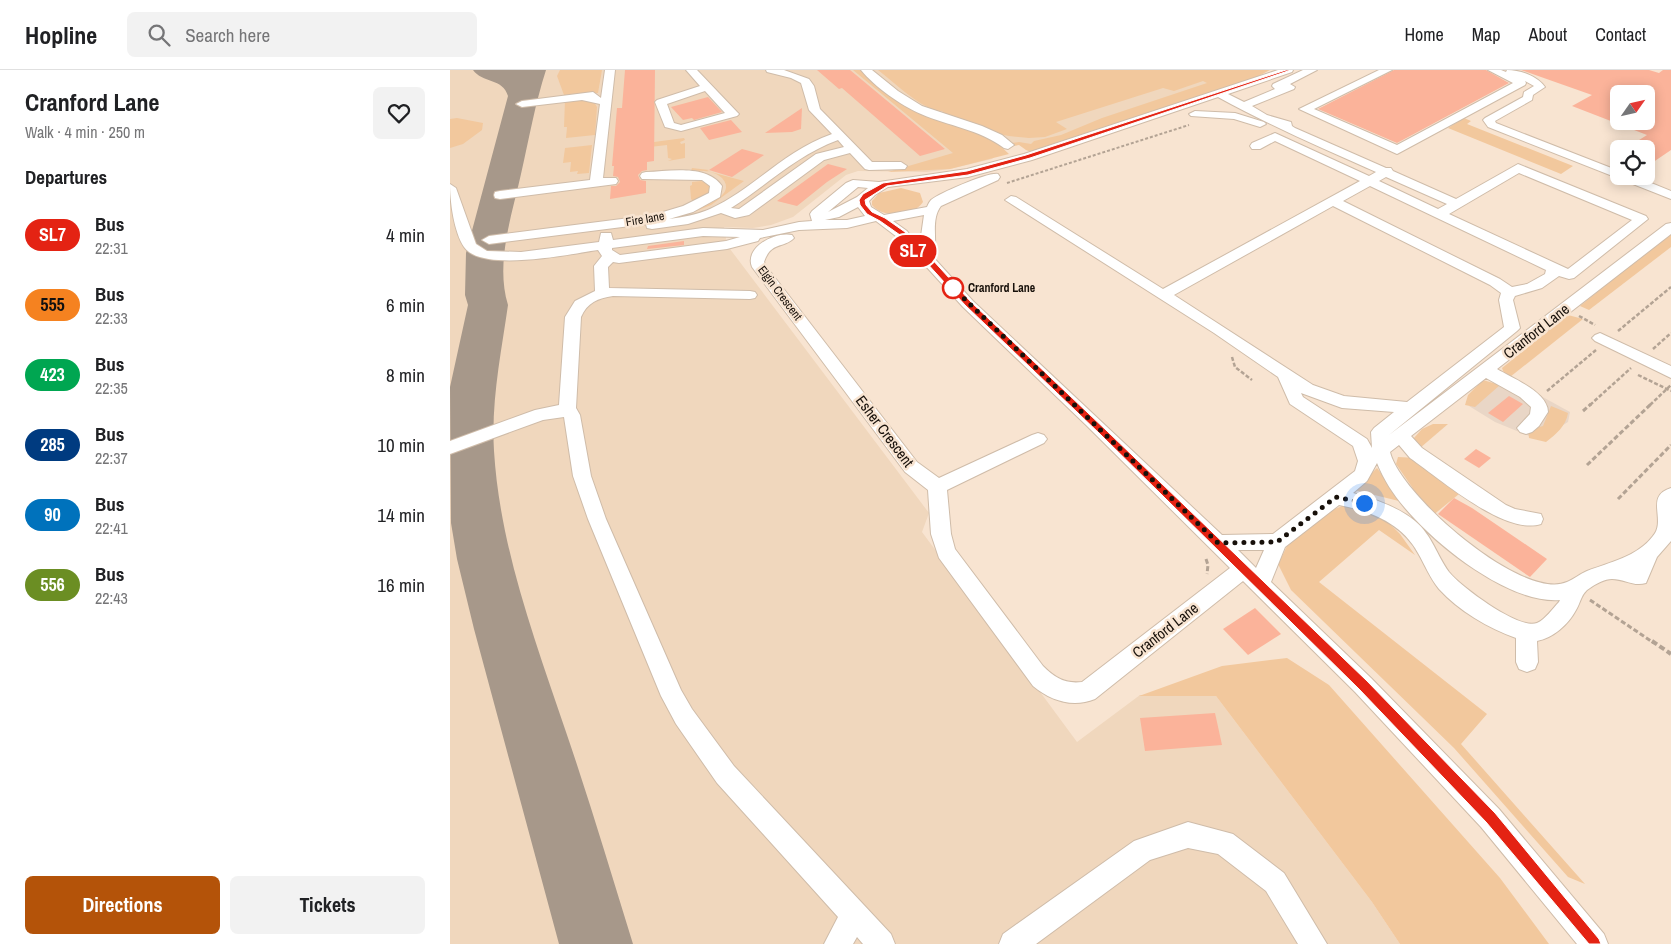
<!DOCTYPE html>
<meta charset="utf-8">
<style>
:root{--surface:#fff;--page:#f2f2f2;--text:#202124;--muted:#757577;--line:#e0e0e0;--accent:#b45309}
body{margin:0;font-family:"Archivo Narrow",sans-serif;background:var(--page);color:var(--text);height:100vh;display:flex;flex-direction:column;font-size:19px;white-space:nowrap}
*{box-sizing:border-box;margin:0}
p{font-size:16px;color:var(--muted)}
.icon{flex:none;width:28px;height:28px;fill:none;stroke:currentColor;stroke-width:2;stroke-linecap:round;stroke-linejoin:round}
.map{position:relative;flex:1;overflow:hidden}
.panel{display:flex;flex-direction:column;background:var(--surface);width:450px}
.panel>*{flex:none}
.badge{padding:0 10px;border-radius:16px;font-size:18px;line-height:32px}
.needle{width:32px;rotate:56deg}
.buttons{position:absolute;left:1160px;top:15px;display:grid;gap:10px}
.buttons a{display:grid;place-items:center;width:45px;height:45px;border-radius:8px;background:var(--surface);box-shadow:0 2px 12px #0003;font-size:25px}
.you{position:absolute;width:25px;height:25px;margin:-12px;border:4px solid #fff;border-radius:50%;background:#1a73e8;box-shadow:0 0 0 8px #1a73e833}
.map>.badge{position:absolute;translate:-50% -50%;box-shadow:0 0 0 2px #fff}
h2{padding:0 25px;font-size:19px;line-height:45px}
.round{display:grid;place-items:center;flex:none;width:52px;height:52px;border-radius:8px;background:var(--page)}
.headline{display:flex;align-items:center;justify-content:space-between;height:85px;padding:0 25px}
h1{font-size:24px;font-weight:700;line-height:38px}
.cta{display:flex;gap:10px;margin-top:auto;padding:10px 25px}
.cta a{flex:1;height:58px;border-radius:8px;background:var(--accent);color:#fff;font-size:20px;font-weight:700;line-height:58px;text-align:center}
.cta a+a{background:var(--page);color:var(--text)}
ul{padding:0;list-style:none}
li{display:flex;align-items:center;gap:15px;height:70px;padding:0 25px}
li div{flex:1}
li b{display:block;font-size:19px}
li em{font-style:normal}
li .badge{min-width:55px;font-weight:700;text-align:center}
header{display:flex;align-items:center;gap:30px;box-sizing:border-box;height:70px;padding:0 25px;background:var(--surface);border-bottom:1px solid var(--line)}
header strong{font-size:24px}
nav{display:flex;gap:28px;margin-inline-start:auto;font-size:18px}
.search{width:350px;height:45px;background:var(--page);display:flex;align-items:center;gap:12px;box-sizing:border-box;padding:0 18px;border-radius:8px;color:var(--muted);font-size:19px}
main{display:flex;flex:1;min-height:0}
.map>svg:first-child{display:block}
.commercial{fill:#e9d6c6}
.built{fill:#f0d7bd}
.green{fill:#f2c89d}
.lines{fill:none;stroke-linecap:round;stroke-linejoin:round}
.taxiway{fill:#a7988a;fill-rule:evenodd}
.building{fill:#fbb39a;fill-rule:evenodd}
.minor-casing{stroke:#cfbca9;stroke-width:2}
.path-far3{stroke:#b3a394;stroke-width:2;stroke-dasharray:3 2;stroke-linecap:butt}
.path-far2{stroke:#b3a394;stroke-width:2.5;stroke-dasharray:4 2;stroke-linecap:butt}
.path-far1{stroke:#b3a394;stroke-width:3;stroke-dasharray:5 2.5;stroke-linecap:butt}
.path{stroke:#b3a394;stroke-width:4;stroke-dasharray:6 3;stroke-linecap:butt}
.minor{fill:#fff;fill-rule:evenodd}
.line{fill:#e42313;stroke:#fff}
.walk{stroke:#17100a;stroke-width:5;stroke-dasharray:0 9}
.stop-dot{fill:#fff;stroke:#e42313;stroke-width:2.5}
.labels{text-anchor:middle;dominant-baseline:central;stroke-width:5;stroke-linejoin:round;paint-order:stroke}
.far-street-label{font-size:12px;fill:#17100a;stroke:#f8e4d1}
.far-stop-label{font-size:12px;font-weight:bold;fill:#17100a;stroke:#f8e4d1;text-anchor:start}
.street-label{font-size:15px;fill:#17100a;stroke:#f8e4d1}
</style>
<header>
<strong>Hopline</strong>
<div class="search"><svg class="icon" aria-label="search" viewBox="0 0 24 24"><circle cx="10" cy="10" r="6"/><path d="M15 15l6 6"/></svg>Search here</div>
<nav><a>Home</a><a>Map</a><a>About</a><a>Contact</a></nav>
</header>
<main>
<section class="panel">
<div class="headline"><div><h1>Cranford Lane</h1><p>Walk · 4 min · 250 m</p></div><a class="round"><svg class="icon" aria-label="heart" viewBox="0 0 24 24"><path d="M12 20l-8-8c-3-5 5-10 8-4 3-6 11-1 8 4z"/></svg></a></div>
<h2>Departures</h2>
<ul>
<li><span class="badge" style="background:#e42313;color:#fff">SL7</span><div><b>Bus</b><p>22:31</p></div><em>4 min</em></li>
<li><span class="badge" style="background:#f58220;color:#111">555</span><div><b>Bus</b><p>22:33</p></div><em>6 min</em></li>
<li><span class="badge" style="background:#00a651;color:#fff">423</span><div><b>Bus</b><p>22:35</p></div><em>8 min</em></li>
<li><span class="badge" style="background:#003b80;color:#fff">285</span><div><b>Bus</b><p>22:37</p></div><em>10 min</em></li>
<li><span class="badge" style="background:#0072bc;color:#fff">90</span><div><b>Bus</b><p>22:41</p></div><em>14 min</em></li>
<li><span class="badge" style="background:#6b8e23;color:#fff">556</span><div><b>Bus</b><p>22:43</p></div><em>16 min</em></li>
</ul>
<div class="cta"><a>Directions</a><a>Tickets</a></div>
</section>
<div class="map">
<svg width="1221" height="874" viewBox="0 0 1221 874">
<rect width="100%" height="100%" fill="#f8e4d1"/>
<!-- commercial -->
<polygon class="commercial" points="1058,308 1120,342 1118,352 1089,370 1045,352 1019,336"/>
<!-- built -->
<polygon class="built" points="0,0 811,0 587,76 566,73 554,77 542,89 500,99 477,102 408,101 396,105 343,147 321,155 303,158 274,157 277,175 479,443 472,462 627,672 690,625 766,626 922,832 950,874 0,874"/>
<!-- green -->
<g class="green">
<polygon points="110,0 152,0 148,23 114,25 107,6"/>
<polygon points="403,0 420,0 479,47 533,60 559,84 500,99 438,102 503,83"/>
<path d="M 428,0 L 820,0 L 805,8 L 581,82 L 576,80 L 569,75 L 564,76 L 561,73 L 569,72 L 581,74 L 584,71 L 611,65 L 652,48 L 757,13 L 753,11 L 724,21 L 713,18 L 606,52 L 617,59 L 595,67 L 579,68 L 559,66 L 548,64 L 529,55 L 501,49 L 492,41 C 473,41 444,12 428,0 Z"/>
<polygon points="125,29 144,32 147,37 145,65 116,68 117,57 114,57 115,30"/>
<polygon points="7,48 33,53 32,60 13,74 0,78 0,49"/>
<polygon points="1014,48 1021,51 1017,54 1123,96 1111,104 998,58"/>
<polygon points="234,68 235,70 230,72 231,74 235,73 235,88 218,91 222,89 218,88 217,75 191,78 204,72"/>
<polygon points="142,75 139,103 127,104 128,101 120,102 121,92 113,93 115,78"/>
<path d="M 242,98 L 259,100 L 257,101 L 294,111 L 261,135 L 246,141 C 252,135 288,126 272,108 C 265,101 251,100 241,101 Z"/>
<polygon points="251,111 261,115 260,124 244,132 241,129 240,116 242,115 242,112"/>
<path d="M 451,118 L 470,123 L 473,132 C 464,146 433,149 422,135 L 422,131 L 429,123 Z"/>
<polygon points="1221,162 1221,177 1139,240 1130,236"/>
<polygon points="1118,245 1133,249 1060,307 1055,306 1052,298"/>
<polygon points="1033,310 1050,315 1025,337 1015,335 1018,325"/>
<path d="M 1101,336 L 1118,343 C 1116,356 1106,364 1096,372 L 1079,368 L 1078,360 L 1093,356 Z"/>
<polygon points="983,354 998,354 970,378 966,376 964,368 972,359"/>
<polygon points="948,387 967,388 1009,424 982,446 946,394"/>
<polygon points="927,398 953,432 904,420"/>
<polygon points="897,434 932,446 950,464 965,485 929,460 869,512 1037,644 1011,674 1135,814 1118,807 1004,678 841,520 828,494 838,474 880,441"/>
<polygon points="837,588 879,615 1050,808 1099,874 950,874 922,832 766,626 689,626 772,596"/>
</g>
<g class="lines">
<!-- taxiway -->
<path class="taxiway" d="M 23,0 L 96,0 C 85,34 79,69 71,104 C 62,145 45,193 58,235 C 51,284 41,331 44,381 C 50,478 85,570 116,662 C 140,732 161,803 183,874 L 109,874 L 24,559 L 7,489 L 1,453 L 0,317 L 18,235 L 15,225 L 16,183 L 58,26 C 53,8 32,13 23,0 Z"/>
</g>
<!-- building -->
<g class="building">
<polygon points="175,0 205,0 204,91 197,92 197,100 192,101 188,105 190,110 196,111 196,123 160,129 161,116 166,116 170,112 168,107 163,106 164,96 162,96 167,38 172,38"/>
<polygon points="367,0 400,0 495,79 470,86 392,18 389,19"/>
<polygon points="944,0 1036,0 1059,13 947,73 868,39"/>
<path d="M 1071,0 L 1199,0 L 1209,3 L 1213,0 L 1221,0 L 1221,80 L 1196,97 L 1196,79 L 1175,79 L 1197,65 L 1122,36 L 1142,25 ZM 1169,24 L 1196,24 L 1196,51 L 1169,51 Z"/>
<polygon points="258,27 272,42 244,50 242,48 233,50 221,37"/>
<polygon points="352,38 351,59 342,62 315,63"/>
<polygon points="281,50 292,62 259,70 250,58"/>
<polygon points="292,79 314,85 282,107 259,100"/>
<polygon points="378,94 397,99 377,112 347,136 327,131"/>
<polygon points="234,171 234,175 197,179 198,176"/>
<polygon points="1059,326 1073,334 1053,352 1038,343"/>
<polygon points="1026,379 1041,388 1029,398 1014,389"/>
<polygon points="1004,428 1022,438 1097,489 1080,507 988,444"/>
<polygon points="805,538 831,564 798,585 773,559"/>
<polygon points="765,643 772,675 695,681 690,648"/>
</g>
<g class="lines">
<!-- minor casing -->
<g class="minor-casing">
<g id="minor">
<polygon points="155,0 165,0 153,108 166,108 168,111 166,114 50,129 45,128 44,125 45,122 50,121 140,110 150,34 132,30 72,37 66,34 72,31 143,22 151,28"/>
<path d="M 236,0 L 247,0 L 287,42 L 289,44 L 287,46 L 231,61 L 215,57 L 205,32 L 207,30 L 250,16 ZM 255,21 L 275,43 L 231,55 L 224,53 L 217,34 Z"/>
<path d="M 316,0 L 334,0 L 359,9 L 364,16 L 370,39 L 422,92 L 451,92 L 457,96 L 455,99 L 419,100 L 415,99 L 400,83 L 374,90 L 299,145 L 285,148 L 271,143 L 238,154 L 202,159 L 197,158 L 196,154 L 39,174 L 32,170 L 39,166 L 203,145 L 233,136 L 259,123 L 260,116 L 252,110 L 192,109 L 190,106 L 192,103 L 196,102 C 220,101 257,94 272,116 L 270,127 L 243,142 L 219,149 C 233,147 247,145 260,139 C 304,119 332,82 382,64 L 359,40 L 351,13 L 341,8 L 317,2 ZM 388,70 L 394,77 L 366,84 L 289,139 L 281,138 C 317,115 347,85 388,70 Z"/>
<path d="M 411,0 L 422,0 L 448,21 L 472,36 L 532,56 L 552,65 L 564,75 L 558,79 L 554,78 C 528,59 499,56 471,44 C 450,35 425,17 411,0 Z"/>
<path d="M 828,0 L 843,0 L 842,2 L 778,24 L 794,32 L 825,19 L 822,16 L 823,14 L 853,0 L 867,0 L 840,14 L 845,17 L 844,19 L 802,36 L 817,45 L 841,52 L 842,56 L 845,58 L 936,98 L 941,98 L 943,101 L 1006,129 L 1068,94 L 1196,146 L 1198,149 L 1124,208 L 1119,209 L 1109,206 L 1092,218 L 1065,226 L 1063,230 L 1070,258 L 1067,261 L 939,365 L 1216,154 L 1221,153 L 1221,164 L 1047,299 C 1062,308 1098,322 1098,342 L 1089,356 L 1082,362 L 1076,364 L 1070,362 L 1067,358 L 1080,344 L 1081,337 L 1070,327 L 1036,308 L 961,366 L 972,378 L 1056,435 L 1065,439 L 1091,444 L 1093,449 L 1091,454 C 1055,466 989,408 960,388 L 949,375 L 940,382 C 950,425 1073,532 1117,512 C 1124,509 1130,504 1137,501 C 1160,492 1187,487 1203,466 C 1217,450 1194,426 1221,418 L 1221,471 L 1207,487 L 1196,513 C 1184,517 1174,509 1162,509 C 1155,509 1145,514 1140,518 C 1131,523 1131,532 1126,540 C 1118,555 1103,568 1087,571 L 1088,592 L 1085,599 L 1077,602 L 1069,599 L 1066,592 L 1066,568 C 1038,558 1009,541 989,519 C 980,508 975,495 968,483 C 952,453 920,441 889,435 L 835,477 L 821,512 L 921,608 L 1049,739 L 1154,864 L 1158,874 L 1127,874 L 1031,757 L 905,622 L 793,511 L 645,629 C 623,638 601,631 583,616 L 489,488 L 481,464 L 478,420 L 455,402 L 302,197 C 294,177 326,161 342,165 L 344,168 C 333,179 321,171 314,192 L 316,196 L 467,392 L 489,408 L 582,365 L 588,363 L 594,365 L 597,369 L 594,373 L 497,420 L 501,464 L 505,479 L 593,596 C 605,608 615,614 632,612 L 780,498 L 635,354 L 513,237 L 472,192 L 459,185 L 447,167 L 426,151 L 397,158 L 349,160 L 310,168 L 308,171 L 277,179 L 169,193 L 163,192 L 158,197 L 159,218 L 300,221 L 305,222 L 307,225 L 305,228 L 300,229 L 163,226 C 148,228 137,233 131,247 L 126,338 L 130,345 L 141,406 L 156,449 L 231,620 L 242,639 L 284,696 L 441,864 L 445,874 L 413,874 L 407,867 L 403,874 L 374,874 L 388,847 L 267,713 L 226,654 L 211,626 L 138,449 L 123,406 L 114,347 L 93,350 L 0,384 L 0,371 L 85,340 L 109,335 L 115,247 L 125,231 L 145,221 L 144,196 L 152,186 L 148,180 C 120,184 32,203 14,177 C 4,162 0,132 0,114 L 6,118 L 26,174 L 37,181 L 71,182 L 149,172 L 151,163 L 161,163 L 163,170 L 253,158 L 313,160 L 349,152 L 362,151 L 360,144 L 362,141 L 396,113 L 403,110 L 429,112 L 517,99 L 574,84 ZM 768,27 C 819,55 872,78 926,102 L 919,106 L 825,63 L 802,73 L 800,76 L 802,79 L 810,79 L 825,71 L 910,111 L 713,219 L 566,127 L 561,126 L 555,130 L 764,263 L 828,307 L 840,334 L 903,376 L 908,391 L 905,401 L 823,464 L 772,465 L 523,231 L 484,188 C 488,172 480,150 491,136 L 548,110 L 550,107 L 548,104 C 538,102 490,123 481,130 C 479,132 478,135 477,137 L 434,145 L 421,137 L 419,131 L 425,125 L 438,117 L 518,107 L 582,90 ZM 1069,103 L 1182,150 L 1118,199 L 999,144 ZM 936,107 L 997,134 L 988,139 L 929,111 ZM 920,116 L 1096,200 L 1095,204 L 1077,214 L 1062,217 L 1050,209 L 893,131 ZM 408,117 L 418,118 L 407,127 L 378,142 ZM 883,136 L 1040,215 L 1051,223 L 1049,230 L 1054,257 L 957,332 L 894,326 L 863,315 L 724,225 ZM 408,137 L 415,146 L 397,150 L 375,150 L 389,147 ZM 474,145 L 471,166 L 472,181 L 457,161 L 443,151 ZM 253,166 L 290,167 L 276,171 L 170,185 L 162,180 L 162,178 ZM 851,323 L 892,338 L 944,342 L 924,358 L 921,362 L 922,378 L 917,369 L 853,327 ZM 927,393 C 934,410 943,424 955,438 C 987,476 1059,534 1110,530 L 1109,532 C 1103,538 1095,550 1087,553 C 1069,560 1011,517 999,502 C 987,486 982,465 965,451 C 948,437 925,429 903,423 L 917,411 ZM 788,480 L 814,480 L 806,498 Z"/>
<path d="M 929,0 L 942,0 L 864,39 L 947,75 L 1063,13 L 1038,0 L 1051,0 L 1056,2 L 1057,0 C 1071,0 1087,6 1095,17 L 1083,25 L 1082,30 L 1045,51 L 1046,53 L 1169,101 L 1169,106 L 1184,106 L 1221,121 L 1221,129 L 1038,57 L 1033,50 L 1035,48 L 1073,27 L 1074,22 L 1084,16 L 1075,11 L 1076,13 L 1075,15 L 947,84 L 849,39 Z"/>
<polygon points="745,41 785,43 814,52 816,54 810,57 784,49 741,46 739,44"/>
<polygon points="1150,263 1221,296 1221,308 1145,271 1142,268 1145,265"/>
<polygon points="738,752 783,764 834,803 877,874 848,874 816,821 768,784 738,778 700,790 586,874 549,874 553,864 684,771"/>
</g>
</g>
<!-- path-far3 -->
<polyline class="path-far3" points="557,113 739,55"/>
<!-- path-far2 -->
<g class="path-far2">
<polyline points="1129,246 1145,255"/>
<polyline points="1168,261 1221,217"/>
<polyline points="1203,279 1221,263"/>
<polyline points="782,287 785,297 802,310"/>
<polyline points="1188,305 1221,321"/>
<polyline points="1097,321 1146,280"/>
<polyline points="1140,335 1181,298"/>
<polyline points="1200,335 1221,315"/>
</g>
<!-- path-far1 -->
<g class="path-far1">
<polyline points="1133,341 1141,334"/>
<polyline points="1137,395 1201,334"/>
<polyline points="1168,429 1221,375"/>
<polyline points="756,489 758,495 757,504"/>
<polyline points="1140,530 1204,573"/>
</g>
<!-- path -->
<polyline class="path" points="1202,571 1221,584"/>
<!-- minor -->
<use href="#minor" class="minor"/>
</g>
<!-- line -->
<polygon class="line" points="836,0 841,0 580,88 518,105 437,116 415,130 416,135 422,142 435,148 455,162 466,180 480,187 521,232 657,361 917,611 1045,743 1149,869 1151,874 1139,874 1036,752 909,619 651,365 515,235 475,191 461,183 450,165 430,151 417,144 410,135 409,130 413,124 433,113 517,101 576,85"/>
<g class="lines">
<!-- walk -->
<polyline class="walk" points="503,218 499,214 768,473 827,472 886,427 914,433"/>
</g>
<!-- markers -->
<circle class="stop-dot" cx="503" cy="218" r="10"/>
<g class="labels">
<!-- far-street labels -->
<g class="far-street-label">
<text transform="translate(195 149) rotate(-10)">Fire lane</text>
<text transform="translate(330 223) rotate(53)">Elgin Crescent</text>
</g>
<!-- far-stop labels -->
<g class="far-stop-label">
<text x="518" y="218">Cranford Lane</text>
</g>
<!-- street labels -->
<g class="street-label">
<text transform="translate(1086 261) rotate(-38)">Cranford Lane</text>
<text transform="translate(435 361) rotate(53)">Esher Crescent</text>
<text transform="translate(715 560) rotate(-38)">Cranford Lane</text>
</g>
</g>
</svg>
<div class="buttons">
<a><svg class="needle" viewBox="-14 -14 28 28"><path d="M0-13l5 13h-10z" fill="#e53935"/><path d="M0 13l5-13h-10z" fill="#757577"/></svg></a>
<a><svg class="icon" aria-label="locate" viewBox="0 0 24 24"><circle cx="12" cy="12" r="6"/><path d="M12 2v4M12 18v4M2 12h4M18 12h4"/></svg></a>
</div>
<div class="you" style="left:914px;top:433px"></div>
<b class="badge" style="left:463px;top:181px;background:#e42313;color:#fff">SL7</b>
</div>
</main>
